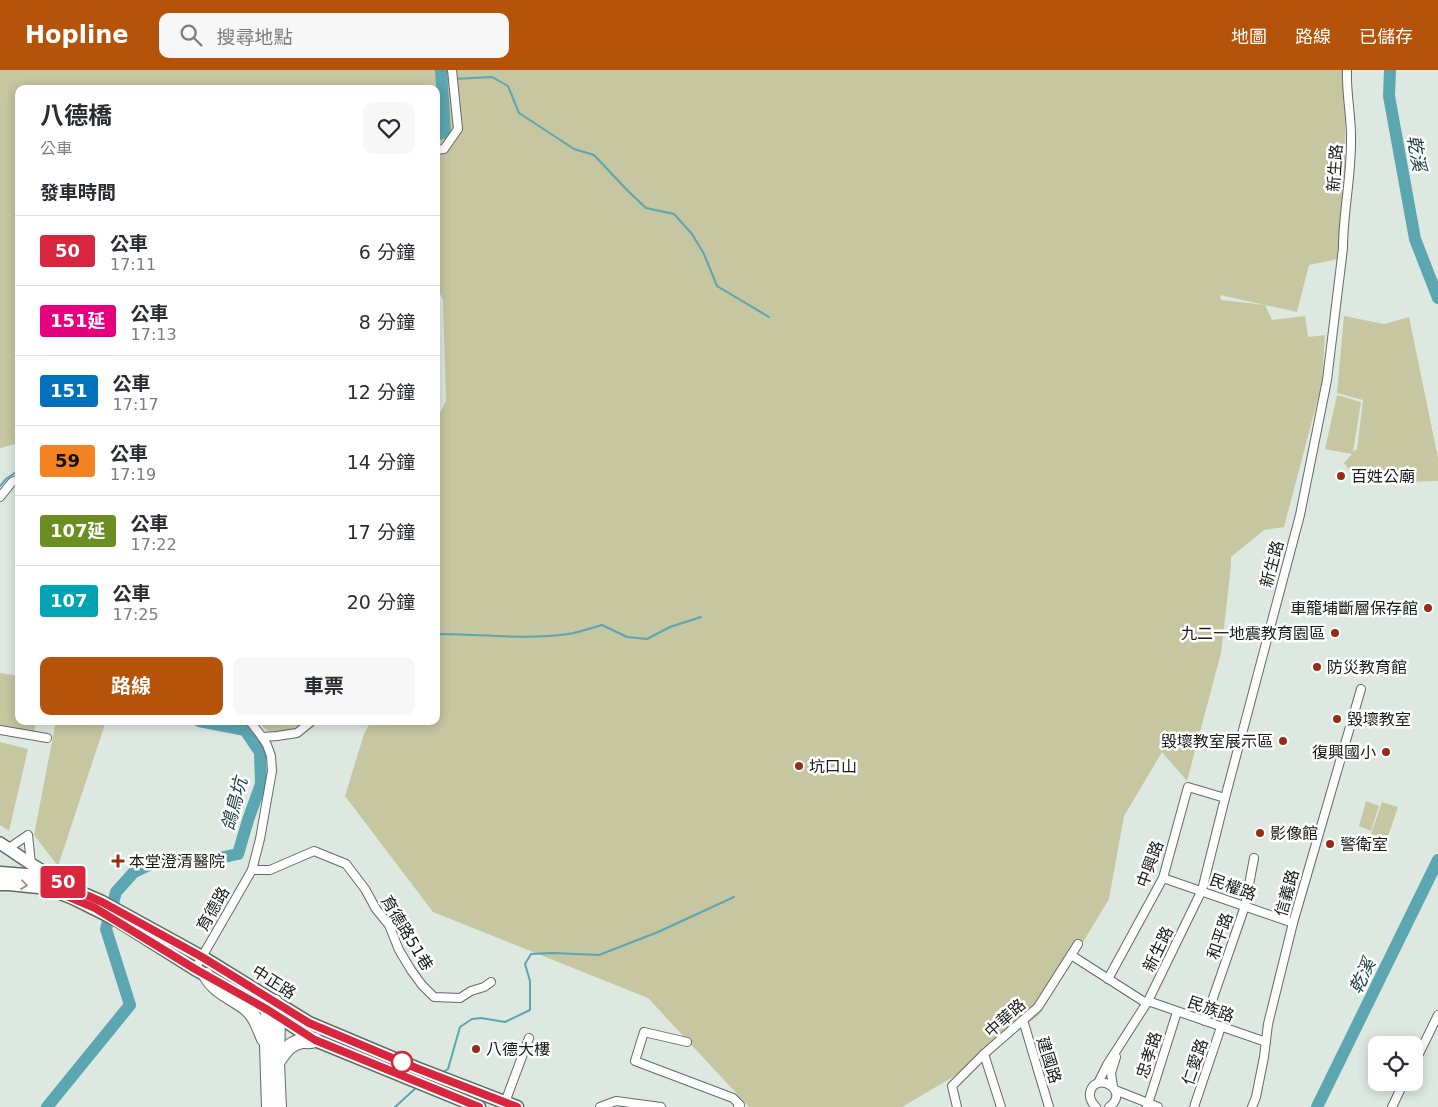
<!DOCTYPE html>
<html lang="zh-TW">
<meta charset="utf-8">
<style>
:root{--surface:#fff;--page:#f7f7f7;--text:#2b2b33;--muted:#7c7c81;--line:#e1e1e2;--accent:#b45309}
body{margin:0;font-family:"DejaVu Sans","Noto Sans TC",sans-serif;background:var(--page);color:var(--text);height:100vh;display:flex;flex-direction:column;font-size:19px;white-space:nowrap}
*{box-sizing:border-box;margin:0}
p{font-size:16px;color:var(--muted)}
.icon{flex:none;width:28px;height:28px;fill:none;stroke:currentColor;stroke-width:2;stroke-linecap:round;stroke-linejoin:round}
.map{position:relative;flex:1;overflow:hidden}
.panel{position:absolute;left:15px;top:15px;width:425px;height:640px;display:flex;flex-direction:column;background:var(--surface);border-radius:10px;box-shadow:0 2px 12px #0003}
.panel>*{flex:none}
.badge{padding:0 10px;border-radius:4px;font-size:18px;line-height:32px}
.tools{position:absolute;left:1368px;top:966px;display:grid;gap:10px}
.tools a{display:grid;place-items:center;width:55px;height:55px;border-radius:10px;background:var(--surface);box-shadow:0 2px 12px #0003;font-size:25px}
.map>.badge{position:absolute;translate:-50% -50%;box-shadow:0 0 0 2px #fff}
h2{padding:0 25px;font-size:19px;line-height:45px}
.round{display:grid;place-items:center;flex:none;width:52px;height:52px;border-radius:10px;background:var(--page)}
.headline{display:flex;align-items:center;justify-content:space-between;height:85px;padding:0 25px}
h1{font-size:24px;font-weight:700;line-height:38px}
.primary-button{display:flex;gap:10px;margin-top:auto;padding:10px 25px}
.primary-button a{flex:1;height:58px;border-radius:10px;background:var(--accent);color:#fff;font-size:20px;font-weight:700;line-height:58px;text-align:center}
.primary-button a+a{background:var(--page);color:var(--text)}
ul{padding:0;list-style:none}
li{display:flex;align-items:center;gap:15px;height:70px;padding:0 25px;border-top:1px solid var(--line)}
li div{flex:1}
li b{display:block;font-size:19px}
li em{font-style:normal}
li .badge{min-width:55px;font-weight:700;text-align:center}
header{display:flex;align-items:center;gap:30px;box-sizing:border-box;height:70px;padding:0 25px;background:var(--accent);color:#fff}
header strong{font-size:24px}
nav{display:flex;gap:28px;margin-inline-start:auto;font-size:18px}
.search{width:350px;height:45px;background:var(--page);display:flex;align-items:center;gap:12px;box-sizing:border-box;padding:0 18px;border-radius:10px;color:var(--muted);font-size:19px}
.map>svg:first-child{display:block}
.green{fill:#c6c6a1}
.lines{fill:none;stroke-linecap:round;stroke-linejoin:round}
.stream{stroke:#5ba6b0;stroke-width:2}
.river{stroke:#5ba6b0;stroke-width:12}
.street-casing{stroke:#616b64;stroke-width:10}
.secondary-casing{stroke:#616b64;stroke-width:14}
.primary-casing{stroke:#616b64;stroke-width:15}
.highway-casing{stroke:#616b64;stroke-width:16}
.street{stroke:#fff;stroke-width:8}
.secondary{stroke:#fff;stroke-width:11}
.primary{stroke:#fff;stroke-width:12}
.highway{stroke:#fff;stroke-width:14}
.oneway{stroke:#969897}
.line-casing{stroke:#fff;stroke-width:11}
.line{stroke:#d7263d;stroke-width:8}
.poi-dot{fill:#952d16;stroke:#fff;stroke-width:2}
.stop-dot{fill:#fff;stroke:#d7263d;stroke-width:2.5}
.labels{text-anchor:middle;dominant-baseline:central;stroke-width:5;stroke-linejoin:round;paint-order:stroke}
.street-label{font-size:16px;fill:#161a18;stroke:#fff}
.poi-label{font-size:16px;fill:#161a18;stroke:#fff;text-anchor:start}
.water-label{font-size:18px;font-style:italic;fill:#1d4146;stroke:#fff}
</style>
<header>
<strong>Hopline</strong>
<div class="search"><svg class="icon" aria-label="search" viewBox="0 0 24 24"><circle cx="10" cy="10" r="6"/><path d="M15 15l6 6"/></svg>搜尋地點</div>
<nav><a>地圖</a><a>路線</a><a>已儲存</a></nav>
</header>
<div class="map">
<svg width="1438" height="1037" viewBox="0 0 1438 1037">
<rect width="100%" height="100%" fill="#dde8e1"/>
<!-- green -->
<g class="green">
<polygon points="0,0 1345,0 1345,114 1338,189 1309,195 1297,242 1220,225 1221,230 1265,235 1272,250 1305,246 1308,267 1325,265 1322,313 1284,457 1264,460 1231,487 1231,496 1221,583 1187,711 1162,682 1124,746 1109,829 1039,945 963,1001 902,1037 749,1037 648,928 433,842 345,726 364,664 371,651 436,651 436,351 446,331 443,230 436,215 436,19 19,19 19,373 0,378"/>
<polygon points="1344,246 1384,254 1409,247 1438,388 1438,411 1367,413 1366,409 1356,408 1344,393 1352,384 1325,379 1337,325 1361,332 1353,382 1357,379 1363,330 1337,323"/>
<polygon points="0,603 19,606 19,651 36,651 34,662 0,656"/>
<polygon points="56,651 106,651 58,796 34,765"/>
<path d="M 259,651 L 305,651 C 300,657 278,664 271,662 C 265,660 262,656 259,651 Z"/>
<polygon points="0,672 28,679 9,761 0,755"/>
<polygon points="1366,731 1379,736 1371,761 1359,756"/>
<polygon points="1382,732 1398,737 1387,769 1371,764"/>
</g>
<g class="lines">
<!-- stream -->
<g class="stream">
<polyline points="442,9 450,9"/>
<polyline points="454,9 492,7 508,16 519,43 574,79 594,85 628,121 646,138 674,144 692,164 704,184 717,216 769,247"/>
<polyline points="0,416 6,409 19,400"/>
<path d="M 436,564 C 479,564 526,570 568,564 C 580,562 591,558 602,555 L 627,567 L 647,569 L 670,557 L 701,547"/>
<polyline points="443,1002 448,999 460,957 472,949 481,948 505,952 530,940 530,911 525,894 531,884 553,883 599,885 658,862 734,827"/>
<polyline points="395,1037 417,1017"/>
</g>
<!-- river -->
<g class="river">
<polyline points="1390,0 1389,26 1415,169 1438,228"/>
<polyline points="436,65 445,62 441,0"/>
<polyline points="47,1037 130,935 106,859 116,822 134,802 164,788 214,789 238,784 248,750 261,714 260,682 245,660 199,651"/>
<polyline points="1317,1037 1438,790"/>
</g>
<!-- street casing -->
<g class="street-casing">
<g id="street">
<polyline points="436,80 444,79 458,59 452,0"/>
<polyline points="0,427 12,412 19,409"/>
<polyline points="0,660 47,668"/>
<polyline points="262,667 277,666 297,663 312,651"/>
<polyline points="9,778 28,765 31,794"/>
<polyline points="252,800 270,800 314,781 346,794 365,819 376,839 389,855 399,880 411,900 422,915 434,927 460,928 471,921 484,917 491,912"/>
<polyline points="1163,808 1293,853"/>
<polyline points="1071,885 1146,933"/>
<polyline points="195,899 252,800 260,769 272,701 271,686 267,675 262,667 250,651"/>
<polyline points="1108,909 1163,808 1188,717 1225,728"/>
<polyline points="1148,931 1266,972"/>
<polyline points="1023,950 1049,1037"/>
<polyline points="1205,951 1245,836 1254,788"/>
<polyline points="687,972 644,962 635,991 733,1028 740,1035 738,1037"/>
<polyline points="984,984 1001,1037"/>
<polyline points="1414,994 1438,945"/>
<path d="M 1098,1013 L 1107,995 L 1148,931 L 1202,820 L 1225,728 L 1300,445 L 1327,310 L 1343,178 C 1343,141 1352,104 1351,66 C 1351,44 1346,22 1347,0"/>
<polyline points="1113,1017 1111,1003 1116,987"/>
<polyline points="1115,1020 1158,1037"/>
<polyline points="504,1035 529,968"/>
<polyline points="600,1037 616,1031 661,1037"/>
<polyline points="957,1037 952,1016 984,984 1038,937 1078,874"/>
<path d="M 1096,1037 C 1092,1033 1089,1029 1090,1023 C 1094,1000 1132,1020 1109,1037"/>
<polyline points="1147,1037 1177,942"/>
<polyline points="1194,1037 1221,957"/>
<polyline points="1252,1037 1256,1027 1264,987 1268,954 1293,853 1361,619"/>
<polyline points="1392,1037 1404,1012"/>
</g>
</g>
<!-- secondary casing -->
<g class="secondary-casing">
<polyline id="secondary" points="0,773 31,794 53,807"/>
</g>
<!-- primary casing -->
<g class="primary-casing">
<g id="primary">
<polyline points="0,803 53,807 79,822 102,832 202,887 309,953 416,998 517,1037"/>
<polyline points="0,814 9,814 48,818 73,828 117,850 195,899 268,940 315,970 479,1037"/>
</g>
</g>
<!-- highway casing -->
<g class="highway-casing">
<g id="highway">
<path d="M 206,905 C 214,921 232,927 246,938 C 256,946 259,958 264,969"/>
<polyline points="275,932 278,947 277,993 279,1037"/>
<path d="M 277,992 C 284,983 289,973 302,971 C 307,971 310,972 315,970"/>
<polyline points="269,1037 267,975 268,940 275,932"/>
</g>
</g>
<!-- street -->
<use href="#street" class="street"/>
<!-- secondary -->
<use href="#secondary" class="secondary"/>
<!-- primary -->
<use href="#primary" class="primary"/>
<!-- highway -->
<use href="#highway" class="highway"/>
</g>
<!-- one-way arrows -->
<defs><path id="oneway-chevron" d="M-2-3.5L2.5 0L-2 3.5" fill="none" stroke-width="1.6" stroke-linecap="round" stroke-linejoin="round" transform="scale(1.25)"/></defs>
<use class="oneway" href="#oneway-chevron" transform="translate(24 815) rotate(7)"/>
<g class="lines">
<!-- line casing -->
<g class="line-casing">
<polyline id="line" points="479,1037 315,970 268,940 195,899 95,838 48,818 54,807 79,822 102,832 202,887 309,953 416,998 517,1037"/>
</g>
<!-- line -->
<use href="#line" class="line"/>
</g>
<!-- markers -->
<g class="poi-dot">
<circle cx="1341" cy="406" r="5"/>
<circle cx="1428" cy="538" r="5"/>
<circle cx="1335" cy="563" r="5"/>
<circle cx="1317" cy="597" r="5"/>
<circle cx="1337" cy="649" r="5"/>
<circle cx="1283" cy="671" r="5"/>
<circle cx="1386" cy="682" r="5"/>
<circle cx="799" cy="696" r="5"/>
<circle cx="1260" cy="763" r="5"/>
<circle cx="1330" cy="774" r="5"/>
<path d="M115.5 783.5h5v5h5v5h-5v5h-5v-5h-5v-5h5z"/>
<circle cx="476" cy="979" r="5"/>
</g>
<circle class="stop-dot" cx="402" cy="992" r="10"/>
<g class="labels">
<!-- street labels -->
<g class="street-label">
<text transform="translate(1335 98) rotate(-86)">新生路</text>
<text transform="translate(1272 494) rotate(-75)">新生路</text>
<text transform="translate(1150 794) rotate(-70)">中興路</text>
<text transform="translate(1233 817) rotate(20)">民權路</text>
<text transform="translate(1287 823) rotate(-74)">信義路</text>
<text transform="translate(213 839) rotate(-60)">育德路</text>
<text transform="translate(407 863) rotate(59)">育德路51巷</text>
<text transform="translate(1220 866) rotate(-71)">和平路</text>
<text transform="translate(1158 879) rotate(-64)">新生路</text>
<text transform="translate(274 912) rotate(32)">中正路</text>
<text transform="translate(1211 939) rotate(19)">民族路</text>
<text transform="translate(1005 948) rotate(-42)">中華路</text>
<text transform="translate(1149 985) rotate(-72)">忠孝路</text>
<text transform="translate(1049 990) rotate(73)">建國路</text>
<text transform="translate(1195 992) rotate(-71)">仁愛路</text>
</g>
<!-- poi labels -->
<g class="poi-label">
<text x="1351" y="406">百姓公廟</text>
<text x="1418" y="538" text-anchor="end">車籠埔斷層保存館</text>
<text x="1325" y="563" text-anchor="end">九二一地震教育園區</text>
<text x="1327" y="597">防災教育館</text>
<text x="1347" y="649">毀壞教室</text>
<text x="1273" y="671" text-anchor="end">毀壞教室展示區</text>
<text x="1376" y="682" text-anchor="end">復興國小</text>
<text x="809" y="696">坑口山</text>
<text x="1270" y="763">影像館</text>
<text x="1340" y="774">警衛室</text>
<text x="129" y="791">本堂澄清醫院</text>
<text x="486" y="979">八德大樓</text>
</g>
<!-- water labels -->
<g class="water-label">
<text transform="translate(1417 83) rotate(80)">乾溪</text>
<text transform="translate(234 734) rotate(-75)">鴿鳥坑</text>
<text transform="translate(1362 906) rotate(-64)">乾溪</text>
</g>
</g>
</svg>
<div class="tools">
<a><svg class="icon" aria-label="locate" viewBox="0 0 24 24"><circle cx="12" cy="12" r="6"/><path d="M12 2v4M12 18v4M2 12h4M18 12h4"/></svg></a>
</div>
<b class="badge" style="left:63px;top:812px;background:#d7263d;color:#fff">50</b>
<section class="panel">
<div class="headline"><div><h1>八德橋</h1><p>公車</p></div><a class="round"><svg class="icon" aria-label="heart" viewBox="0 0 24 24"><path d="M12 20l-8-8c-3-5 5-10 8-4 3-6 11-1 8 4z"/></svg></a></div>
<h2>發車時間</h2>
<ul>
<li><span class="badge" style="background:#d7263d;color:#fff">50</span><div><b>公車</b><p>17:11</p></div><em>6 分鐘</em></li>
<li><span class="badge" style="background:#e6007e;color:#fff">151延</span><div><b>公車</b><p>17:13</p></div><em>8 分鐘</em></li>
<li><span class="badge" style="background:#0072bc;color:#fff">151</span><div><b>公車</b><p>17:17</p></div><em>12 分鐘</em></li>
<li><span class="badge" style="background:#f58220;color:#111">59</span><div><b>公車</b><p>17:19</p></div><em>14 分鐘</em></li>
<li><span class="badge" style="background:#6b8e23;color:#fff">107延</span><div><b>公車</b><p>17:22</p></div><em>17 分鐘</em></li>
<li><span class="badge" style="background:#00a3b4;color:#fff">107</span><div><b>公車</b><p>17:25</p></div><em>20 分鐘</em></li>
</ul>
<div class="primary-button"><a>路線</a><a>車票</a></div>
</section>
</div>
